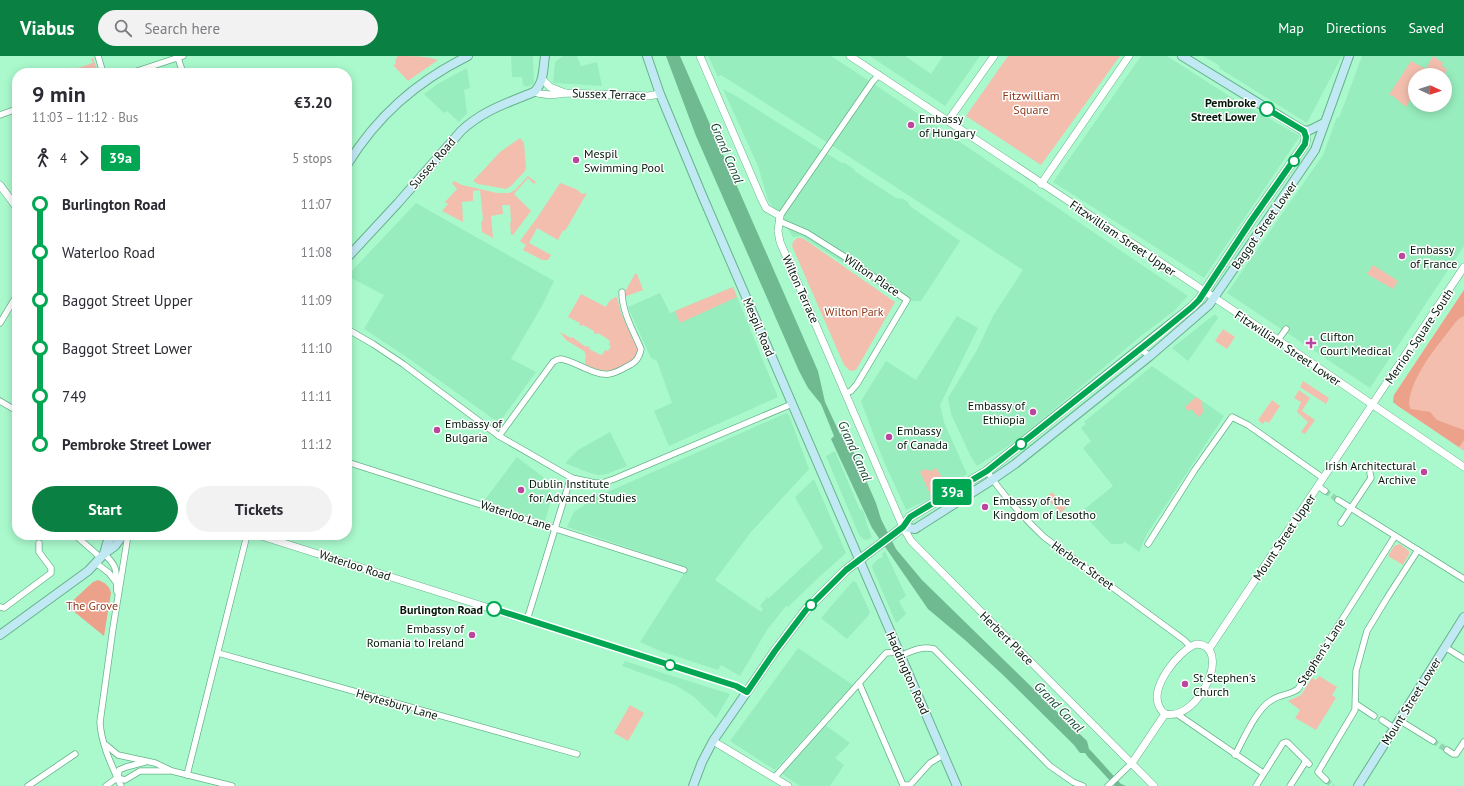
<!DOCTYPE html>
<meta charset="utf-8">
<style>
:root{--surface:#fff;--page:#f2f2f3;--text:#2b2b33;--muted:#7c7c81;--accent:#0b8043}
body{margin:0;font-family:"PT Sans",sans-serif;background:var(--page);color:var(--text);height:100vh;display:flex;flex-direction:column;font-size:15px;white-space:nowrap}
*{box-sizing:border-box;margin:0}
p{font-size:13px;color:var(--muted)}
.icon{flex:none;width:22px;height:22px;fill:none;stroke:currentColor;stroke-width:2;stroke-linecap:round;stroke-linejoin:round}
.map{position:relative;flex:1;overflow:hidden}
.panel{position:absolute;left:12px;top:12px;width:340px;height:472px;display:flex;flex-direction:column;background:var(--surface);border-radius:16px;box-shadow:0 2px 10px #0003}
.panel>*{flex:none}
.badge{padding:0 8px;border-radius:3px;font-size:14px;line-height:26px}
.needle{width:26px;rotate:93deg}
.controls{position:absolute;left:1408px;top:12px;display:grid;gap:8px}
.controls a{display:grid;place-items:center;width:44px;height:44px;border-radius:50%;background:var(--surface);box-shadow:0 2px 10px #0003;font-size:20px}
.map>.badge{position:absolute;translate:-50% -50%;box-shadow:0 0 0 2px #fff}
.legs{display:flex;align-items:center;gap:6px;height:44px;padding:0 20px;font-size:13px}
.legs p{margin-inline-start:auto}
.summary{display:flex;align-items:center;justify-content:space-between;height:68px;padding:0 20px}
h1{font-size:22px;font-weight:700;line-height:30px}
.button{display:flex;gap:8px;margin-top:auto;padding:8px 20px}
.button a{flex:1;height:46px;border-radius:24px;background:var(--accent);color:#fff;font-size:16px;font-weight:700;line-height:46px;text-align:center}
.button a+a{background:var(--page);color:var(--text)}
ul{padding:0 20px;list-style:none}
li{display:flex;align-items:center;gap:14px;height:48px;font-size:15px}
li i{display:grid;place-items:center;width:6px;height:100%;margin:0 5px;background:currentColor}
li i::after{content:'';width:10px;height:10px;margin:-5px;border:3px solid;border-radius:50%;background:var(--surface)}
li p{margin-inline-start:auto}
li:first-child i{background:linear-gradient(#0000 50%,currentColor 0)}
li:last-child i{background:linear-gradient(currentColor 50%,#0000 0)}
header{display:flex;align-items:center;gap:24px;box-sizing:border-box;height:56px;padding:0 20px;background:var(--accent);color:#fff}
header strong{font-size:19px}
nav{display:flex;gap:22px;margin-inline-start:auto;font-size:14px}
.search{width:280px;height:36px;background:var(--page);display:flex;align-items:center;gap:10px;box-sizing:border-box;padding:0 14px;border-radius:22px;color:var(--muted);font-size:15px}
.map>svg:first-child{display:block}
.built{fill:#97edbd;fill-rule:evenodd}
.green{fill:#f3bead}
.forest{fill:#eca28a}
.water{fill:#70ba92}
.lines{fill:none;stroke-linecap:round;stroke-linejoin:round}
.minor-tunnel{stroke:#90d7b0;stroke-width:5.5;stroke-dasharray:5.5 3;stroke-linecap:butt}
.minor-casing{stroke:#67b38a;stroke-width:7}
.tertiary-casing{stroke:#67b38a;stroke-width:8}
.secondary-casing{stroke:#67b38a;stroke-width:10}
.minor{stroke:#fff;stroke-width:5.5}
.tertiary{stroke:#fff;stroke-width:7}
.secondary{stroke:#c1e9f3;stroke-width:8}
.line-1-casing{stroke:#fff;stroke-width:9}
.line-1{stroke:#00a651;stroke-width:6}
.stop-1-dot{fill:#fff;stroke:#00a651;stroke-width:2}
.poi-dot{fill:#bb469d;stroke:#fff;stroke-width:1.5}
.labels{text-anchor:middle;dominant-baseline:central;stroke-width:3;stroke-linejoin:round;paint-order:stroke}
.street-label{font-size:12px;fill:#001809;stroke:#fff}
.park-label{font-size:12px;fill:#8d3718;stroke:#fff}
.stop-label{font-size:12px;font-weight:bold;fill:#001809;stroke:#fff;text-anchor:end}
.poi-label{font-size:12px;fill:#001809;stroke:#fff;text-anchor:start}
.water-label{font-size:13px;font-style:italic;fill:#114b30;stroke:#fff}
</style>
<header>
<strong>Viabus</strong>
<div class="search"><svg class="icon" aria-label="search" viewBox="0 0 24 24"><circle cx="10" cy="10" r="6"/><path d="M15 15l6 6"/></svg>Search here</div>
<nav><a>Map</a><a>Directions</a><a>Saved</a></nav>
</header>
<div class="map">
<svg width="1464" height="730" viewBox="0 0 1464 730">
<rect width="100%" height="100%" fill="#aaf9cd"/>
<!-- built -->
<g class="built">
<polygon points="511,0 533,0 534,28 526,31 523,29 522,21 512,21"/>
<polygon points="563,0 577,0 581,10 597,6 602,30 553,27 555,6"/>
<polygon points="708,0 831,0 874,28 1188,240 1174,255 1141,280 1019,383 977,410 970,399 951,358 948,342 977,294 993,260 1023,214 825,85 721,19 718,21"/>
<polygon points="870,0 905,0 931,18 943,0 980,0 945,50"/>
<polygon points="1141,0 1167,0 1226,38 1300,80 1204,222 1053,126"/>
<polygon points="1203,0 1342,0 1307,67 1219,12 1220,10"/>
<path d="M 1362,0 L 1464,0 L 1464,190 L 1370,332 L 1227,237 L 1323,99 L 1337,61 L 1339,62 ZM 1415,19 L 1445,19 L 1445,49 L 1415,49 Z"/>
<polygon points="467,12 470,32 464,34 467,57 459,66 447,55 444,57 424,38 439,27"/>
<polygon points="723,33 736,40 842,107 845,107 854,113 856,116 896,142 903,143 908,146 910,150 960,185 921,245 910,245 902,240 899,243 801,180 793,181 768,144 758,110"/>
<polygon points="416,147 554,225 542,250 511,303 536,316 499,367 405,300 364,273 384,239 347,220"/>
<polygon points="733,231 778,341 669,390 654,355 672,347 657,305 651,302 649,298 628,251 660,237 670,257"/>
<polygon points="1215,258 1218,262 1188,305 1172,292"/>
<polygon points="957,260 978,272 940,349 944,366 967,418 932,442 906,454 882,401 861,345 886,305 916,324"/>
<polygon points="1152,310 1224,360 1147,478 1139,496 1125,486 1122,488 1111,488 1081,456 1113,430 1083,392 1091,385 1081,372 1086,368 1084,366"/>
<polygon points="786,357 789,359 809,413 751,476 715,524 761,556 763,553 760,550 767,541 769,542 823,492 795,441 814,423 846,497 817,523 788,551 786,550 767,574 740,620 721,609 718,614 660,595 640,586 683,519 682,510 567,471 574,456 594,442"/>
<polygon points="610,376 627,410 607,418 598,419 587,416 565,407 578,394"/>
<polygon points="835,395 860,454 862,453 866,463 866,466 872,481 867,484 863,483 859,479 826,400"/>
<polygon points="517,401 543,421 549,430 551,445 545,465 484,445"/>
<polygon points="885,495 906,540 899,545 906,558 896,567 872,511 873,508 878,503 883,501 882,498"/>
<polygon points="853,525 856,526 870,556 868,560 847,583 821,562"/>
<polygon points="798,592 853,629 775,714 730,685"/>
<polygon points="625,605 647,612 730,638 716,662 693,640 675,629 622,610"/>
<polygon points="825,669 850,687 835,702 844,709 830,730 800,730 782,718"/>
</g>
<!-- green -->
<g class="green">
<path d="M 398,0 C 410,0 428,0 438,4 L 408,25 L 393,9 L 396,8 L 395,4 Z"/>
<polygon points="1008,0 1120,0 1041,109 966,60"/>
<polygon points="1433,0 1443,7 1442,9 1447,14 1444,19 1429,18 1428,19 1415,19 1415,36 1406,51 1393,40 1389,39 1411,5 1426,13"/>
<polygon points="93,2 98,17 75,17 76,11 78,12 93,7 91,3"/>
<polygon points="520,82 524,87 526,111 525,115 511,130 506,133 501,132 478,128 473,125 500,96"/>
<polygon points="528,120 536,126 534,128 528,122 514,138 531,155 513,179 511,179 510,167 511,166 510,149 502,149 503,158 491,160 493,182 482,176 481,166 483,164 480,134 473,135 473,145 462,146 463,166 442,155 448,148 445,146 457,133 452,127 454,125 462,129 497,137 509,137 515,134"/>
<polygon points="560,127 576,133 582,138 587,137 565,175 563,174 558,184 537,172 529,187 551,199 548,204 542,204 523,194 526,189 520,185 539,159"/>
<polygon points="797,182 802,182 807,185 895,246 856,314 850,315 844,309 792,190 793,186"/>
<polygon points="1373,209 1398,225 1393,233 1367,218"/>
<polygon points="635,218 637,218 643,234 624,241 623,239"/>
<polygon points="733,231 737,241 680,267 675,255"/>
<polygon points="1464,234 1464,395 1398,350 1393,346 1394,339"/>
<path d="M 581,238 L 606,251 C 608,247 611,242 617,241 L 621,257 L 638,294 L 636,299 L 632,305 L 611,315 L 599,314 L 586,309 L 585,306 L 586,299 L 584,295 L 566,284 L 560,276 L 571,282 L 572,281 L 586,291 L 587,290 L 590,291 L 589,293 L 601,299 L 603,298 L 605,294 L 608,295 L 611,290 L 609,289 L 610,286 L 609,284 L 598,277 L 597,278 L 594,277 L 594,275 L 583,269 L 582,270 L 579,269 L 580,267 L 568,261 Z"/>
<polygon points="1223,273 1235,281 1227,293 1215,285"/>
<polygon points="1303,325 1329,342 1326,348 1300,331"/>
<polygon points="1299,334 1310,342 1302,355 1315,364 1305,378 1301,376 1308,366 1297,356 1301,346 1294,342"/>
<polygon points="1196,341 1202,345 1203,356 1199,361 1191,353 1188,355 1185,351"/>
<polygon points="1272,344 1280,350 1269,367 1265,365 1263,368 1258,364"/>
<polygon points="936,412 948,431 932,442 920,416 924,413 931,415"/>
<polygon points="1052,436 1066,452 1061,457 1046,442"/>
<polygon points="1400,488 1409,495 1409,498 1403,509 1388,500 1394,490"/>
<polygon points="1319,620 1337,631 1332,639 1336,642 1316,674 1295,662 1300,654 1288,645 1301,639 1312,622 1316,624"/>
<polygon points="630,649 644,657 628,685 614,677"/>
</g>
<!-- forest -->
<g class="forest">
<path d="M 1464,234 L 1464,260 C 1455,264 1451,273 1445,280 C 1430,299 1410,325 1409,349 L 1411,353 L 1430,356 L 1437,364 L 1464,374 L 1464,384 L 1459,391 L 1398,350 L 1393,346 L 1394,339 Z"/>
<path d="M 98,524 C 105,527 109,529 111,537 L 104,580 L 67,550 L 93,526 Z"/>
</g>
<!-- water -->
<polygon class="water" points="666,0 680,0 818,315 825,346 840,378 845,379 848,383 876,447 881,463 896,493 922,524 1087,685 1089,693 1093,697 1121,728 1126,730 1115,730 1088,701 1085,697 1080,697 1074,689 1002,618 965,584 928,553 872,472 831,383 834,380 821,348 808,332 799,315 696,80"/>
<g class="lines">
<!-- minor-tunnel -->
<g class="minor-tunnel">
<polyline points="1325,435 1338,444"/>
<polyline points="1433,685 1447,694"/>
<polyline points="1326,724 1333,730"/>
</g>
<!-- minor casing -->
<g class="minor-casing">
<g id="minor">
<polyline points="98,0 103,17"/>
<polyline points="178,2 183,17"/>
<polyline points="131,17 183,0"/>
<polyline points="0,59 17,53"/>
<polyline points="780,160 873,25 879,19"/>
<polyline points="779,165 807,177 845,201 907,244 857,328 851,335 846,337"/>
<polyline points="0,267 17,239"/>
<polyline points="347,273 373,288 403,308 499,380 572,422 595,427 602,427 614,423 792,348"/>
<polyline points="1278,284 1286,273"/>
<polyline points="1140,293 1150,300"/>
<polyline points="0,345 17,355"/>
<path d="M 499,380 L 553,306 C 556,304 558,303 561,303 C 575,305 594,320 609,318 C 615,317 621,314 626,311 C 635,307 639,303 641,293 C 633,274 622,256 622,236"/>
<polyline points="347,406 684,514"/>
<path d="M 987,415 C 1000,436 1026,464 1044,481 L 1184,584 L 1190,590"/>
<polyline points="1318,430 1325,435"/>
<polyline points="1338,444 1464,523"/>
<polyline points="1341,467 1371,422 1370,417"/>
<polyline points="75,479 101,502"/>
<polyline points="1148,488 1194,415 1232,361 1248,369 1323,422"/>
<path d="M 104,498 C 120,512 115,517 117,536"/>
<polyline points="96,507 109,517 116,526"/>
<polyline points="0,551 4,552 51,517 51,512 39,496 39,487"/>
<polyline points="527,564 569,427 572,422"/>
<polyline points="1445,591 1464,603"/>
<polyline points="218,597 577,698"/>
<path d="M 900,600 C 912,595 921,590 934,593 L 1050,710 L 1073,726 L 1083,730"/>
<polyline points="859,627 903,729 910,729 930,707 943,699"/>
<polyline points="1356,648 1374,660"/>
<polyline points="1177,658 1263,717"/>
<polyline points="1382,664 1394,672"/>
<polyline points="1399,664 1433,685"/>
<polyline points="106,689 118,699 155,707 172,715 232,730"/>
<polyline points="1447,694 1453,698 1456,698 1464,686"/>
<path d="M 1235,699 C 1244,683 1256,653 1272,644 C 1280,638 1291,639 1298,633 L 1395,480"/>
<polyline points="187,719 247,479"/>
<polyline points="117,722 125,724 140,715 169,715"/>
<polyline points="118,722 119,714 126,711 145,706"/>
<polyline points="774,722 886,597 898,596"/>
<polyline points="1326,724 1318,716 1355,654 1356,615 1367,575 1387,542 1418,494"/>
<polyline points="28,730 75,698"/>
<polyline points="106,730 117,722"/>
<path d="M 121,730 C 112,710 101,688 100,666 L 113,572 L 128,479"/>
<polyline points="1108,730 1132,707"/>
<polyline points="1256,730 1283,687 1286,686 1288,687 1309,708"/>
<polyline points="1290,730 1306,705"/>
</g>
</g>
<!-- tertiary casing -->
<g class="tertiary-casing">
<g id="tertiary">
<polyline points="700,0 762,144 766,152 780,160 778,175 780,186 903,471 911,485 1154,730"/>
<polyline points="850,0 1278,284 1464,411"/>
<polyline points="542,23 550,31 565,37"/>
<path d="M 534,36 C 545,40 554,39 565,37 L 648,40 L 660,38"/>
<polyline points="948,65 994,0"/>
<polyline points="1041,128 1129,0"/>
<polyline points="0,129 17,152"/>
<polyline points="258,479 736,630 747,636"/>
<path d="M 1196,588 C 1234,589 1199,666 1165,658 C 1162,655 1160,653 1159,650 C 1150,631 1178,595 1196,588 Z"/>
<polyline points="1209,593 1464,211"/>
<polyline points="713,685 788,730"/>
<polyline points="1132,707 1165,658"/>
</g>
</g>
<!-- secondary casing -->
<g class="secondary-casing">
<g id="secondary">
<polyline points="647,0 660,38 702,139 957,730"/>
<polyline points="1182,0 1304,75"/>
<polyline points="1304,75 1310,74 1324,67"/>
<path d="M 347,109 C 377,60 416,26 468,0"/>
<path d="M 347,202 L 398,147 L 461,75 C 482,55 507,47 534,36 C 544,27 543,13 545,0"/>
<polyline points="903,471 915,473 918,471 992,424 1015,408 1150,300 1209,249 1315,94 1349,0"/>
<polyline points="104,498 107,487 113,479"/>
<polyline points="0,579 88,515 104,498 115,490 123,479"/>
<polyline points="693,730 702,706 713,685 775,595 806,554 846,514 903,471 910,461 987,415 1159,277 1192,251 1199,244 1251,165 1305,88 1306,81 1304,75"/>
<polyline points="1358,730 1464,561"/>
</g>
</g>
<!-- minor -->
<use href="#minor" class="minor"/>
<!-- tertiary -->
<use href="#tertiary" class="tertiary"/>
<!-- secondary -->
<use href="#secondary" class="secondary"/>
</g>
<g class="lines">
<!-- line-1 casing -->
<g class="line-1-casing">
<polyline id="line-1" points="494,553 736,630 747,636 775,595 806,554 846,514 903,471 910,461 987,415 1159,278 1192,251 1199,244 1251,165 1305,88 1306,81 1304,75 1267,53"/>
</g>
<!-- line-1 -->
<use href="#line-1" class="line-1"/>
</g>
<!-- markers -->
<g class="stop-1-dot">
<circle cx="1267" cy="53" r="7"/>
<circle cx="1294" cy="105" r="5"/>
<circle cx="1021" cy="388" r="5"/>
<circle cx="811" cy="549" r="5"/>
<circle cx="494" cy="553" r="7"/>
<circle cx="670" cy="609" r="5"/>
</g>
<g class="poi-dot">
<circle cx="911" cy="69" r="4"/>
<circle cx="576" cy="104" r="4"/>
<circle cx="1402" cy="200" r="4"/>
<path d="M1309 281h4v4h4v4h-4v4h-4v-4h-4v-4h4z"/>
<circle cx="1033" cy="356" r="4"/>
<circle cx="437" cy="374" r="4"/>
<circle cx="889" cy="381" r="4"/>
<circle cx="1424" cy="416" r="4"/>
<circle cx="521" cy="434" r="4"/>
<circle cx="985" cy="451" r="4"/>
<circle cx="472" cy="579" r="4"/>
<circle cx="1185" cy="628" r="4"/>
</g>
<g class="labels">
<!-- street labels -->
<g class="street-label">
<text transform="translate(609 38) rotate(2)">Sussex Terrace</text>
<text transform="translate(432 107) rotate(-49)">Sussex Road</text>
<text transform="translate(1264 169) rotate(-55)">Baggot Street Lower</text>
<text transform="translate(1123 182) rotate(34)">Fitzwilliam Street Upper</text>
<text transform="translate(872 219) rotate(34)">Wilton Place</text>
<text transform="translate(801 233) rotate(66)">Wilton Terrace</text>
<text transform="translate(759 271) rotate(67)">Mespil Road</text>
<text transform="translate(1419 280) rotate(-56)">Merrion Square South</text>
<text transform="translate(1288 292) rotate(34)">Fitzwilliam Street Lower</text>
<text transform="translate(516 459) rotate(18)">Waterloo Lane</text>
<text transform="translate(1284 481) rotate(-56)">Mount Street Upper</text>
<text transform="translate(355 509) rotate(18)">Waterloo Road</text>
<text transform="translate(1083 509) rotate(36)">Herbert Street</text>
<text transform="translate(1007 582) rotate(45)">Herbert Place</text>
<text transform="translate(1321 596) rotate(-57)">Stephen's Lane</text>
<text transform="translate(908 617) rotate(66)">Haddington Road</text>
<text transform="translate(1411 645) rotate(-58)">Mount Street Lower</text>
<text transform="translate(397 648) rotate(16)">Heytesbury Lane</text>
</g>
<!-- park labels -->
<g class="park-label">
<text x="1031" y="39">Fitzwilliam<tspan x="1031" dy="14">Square</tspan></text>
<text x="854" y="255">Wilton Park</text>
<text x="92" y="549">The Grove</text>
</g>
<!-- stop labels -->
<g class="stop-label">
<text x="1256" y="46">Pembroke<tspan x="1256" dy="14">Street Lower</tspan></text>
<text x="483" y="553">Burlington Road</text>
</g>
<!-- poi labels -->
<g class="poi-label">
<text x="919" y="62">Embassy<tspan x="919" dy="14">of Hungary</tspan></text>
<text x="584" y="97">Mespil<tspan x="584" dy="14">Swimming Pool</tspan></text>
<text x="1410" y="193">Embassy<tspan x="1410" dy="14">of France</tspan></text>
<text x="1320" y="280">Clifton<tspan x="1320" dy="14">Court Medical</tspan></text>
<text x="1025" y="349" text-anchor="end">Embassy of<tspan x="1025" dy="14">Ethiopia</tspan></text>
<text x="445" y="367">Embassy of<tspan x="445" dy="14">Bulgaria</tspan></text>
<text x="897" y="374">Embassy<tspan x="897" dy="14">of Canada</tspan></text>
<text x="1416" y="409" text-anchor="end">Irish Architectural<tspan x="1416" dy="14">Archive</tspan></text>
<text x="529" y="427">Dublin Institute<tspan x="529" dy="14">for Advanced Studies</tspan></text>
<text x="993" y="444">Embassy of the<tspan x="993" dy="14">Kingdom of Lesotho</tspan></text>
<text x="464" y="572" text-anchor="end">Embassy of<tspan x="464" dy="14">Romania to Ireland</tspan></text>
<text x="1193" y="621">St Stephen's<tspan x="1193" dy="14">Church</tspan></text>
</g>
<!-- water labels -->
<g class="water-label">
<text transform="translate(727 97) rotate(67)">Grand Canal</text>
<text transform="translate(855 395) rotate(66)">Grand Canal</text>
<text transform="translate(1059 651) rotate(46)">Grand Canal</text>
</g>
</g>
</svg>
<div class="controls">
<a><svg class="needle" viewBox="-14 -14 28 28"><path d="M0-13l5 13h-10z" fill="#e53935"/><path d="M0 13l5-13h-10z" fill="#7c7c81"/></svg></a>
</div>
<b class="badge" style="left:952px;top:436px;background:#00a651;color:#fff">39a</b>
<section class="panel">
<div class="summary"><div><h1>9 min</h1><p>11:03 – 11:12 · Bus</p></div><b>€3.20</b></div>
<div class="legs"><svg class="icon" aria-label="walk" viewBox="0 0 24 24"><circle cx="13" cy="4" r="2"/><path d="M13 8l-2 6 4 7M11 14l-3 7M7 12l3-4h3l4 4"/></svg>4<svg class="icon" aria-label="forward" viewBox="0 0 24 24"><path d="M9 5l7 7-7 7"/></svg><b class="badge" style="background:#00a651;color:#fff">39a</b><p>5 stops</p></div>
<ul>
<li><i style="color:#00a651"></i><b>Burlington Road</b><p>11:07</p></li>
<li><i style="color:#00a651"></i><span>Waterloo Road</span><p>11:08</p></li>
<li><i style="color:#00a651"></i><span>Baggot Street Upper</span><p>11:09</p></li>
<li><i style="color:#00a651"></i><span>Baggot Street Lower</span><p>11:10</p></li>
<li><i style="color:#00a651"></i><span>749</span><p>11:11</p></li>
<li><i style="color:#00a651"></i><b>Pembroke Street Lower</b><p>11:12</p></li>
</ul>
<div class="button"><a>Start</a><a>Tickets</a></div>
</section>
</div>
